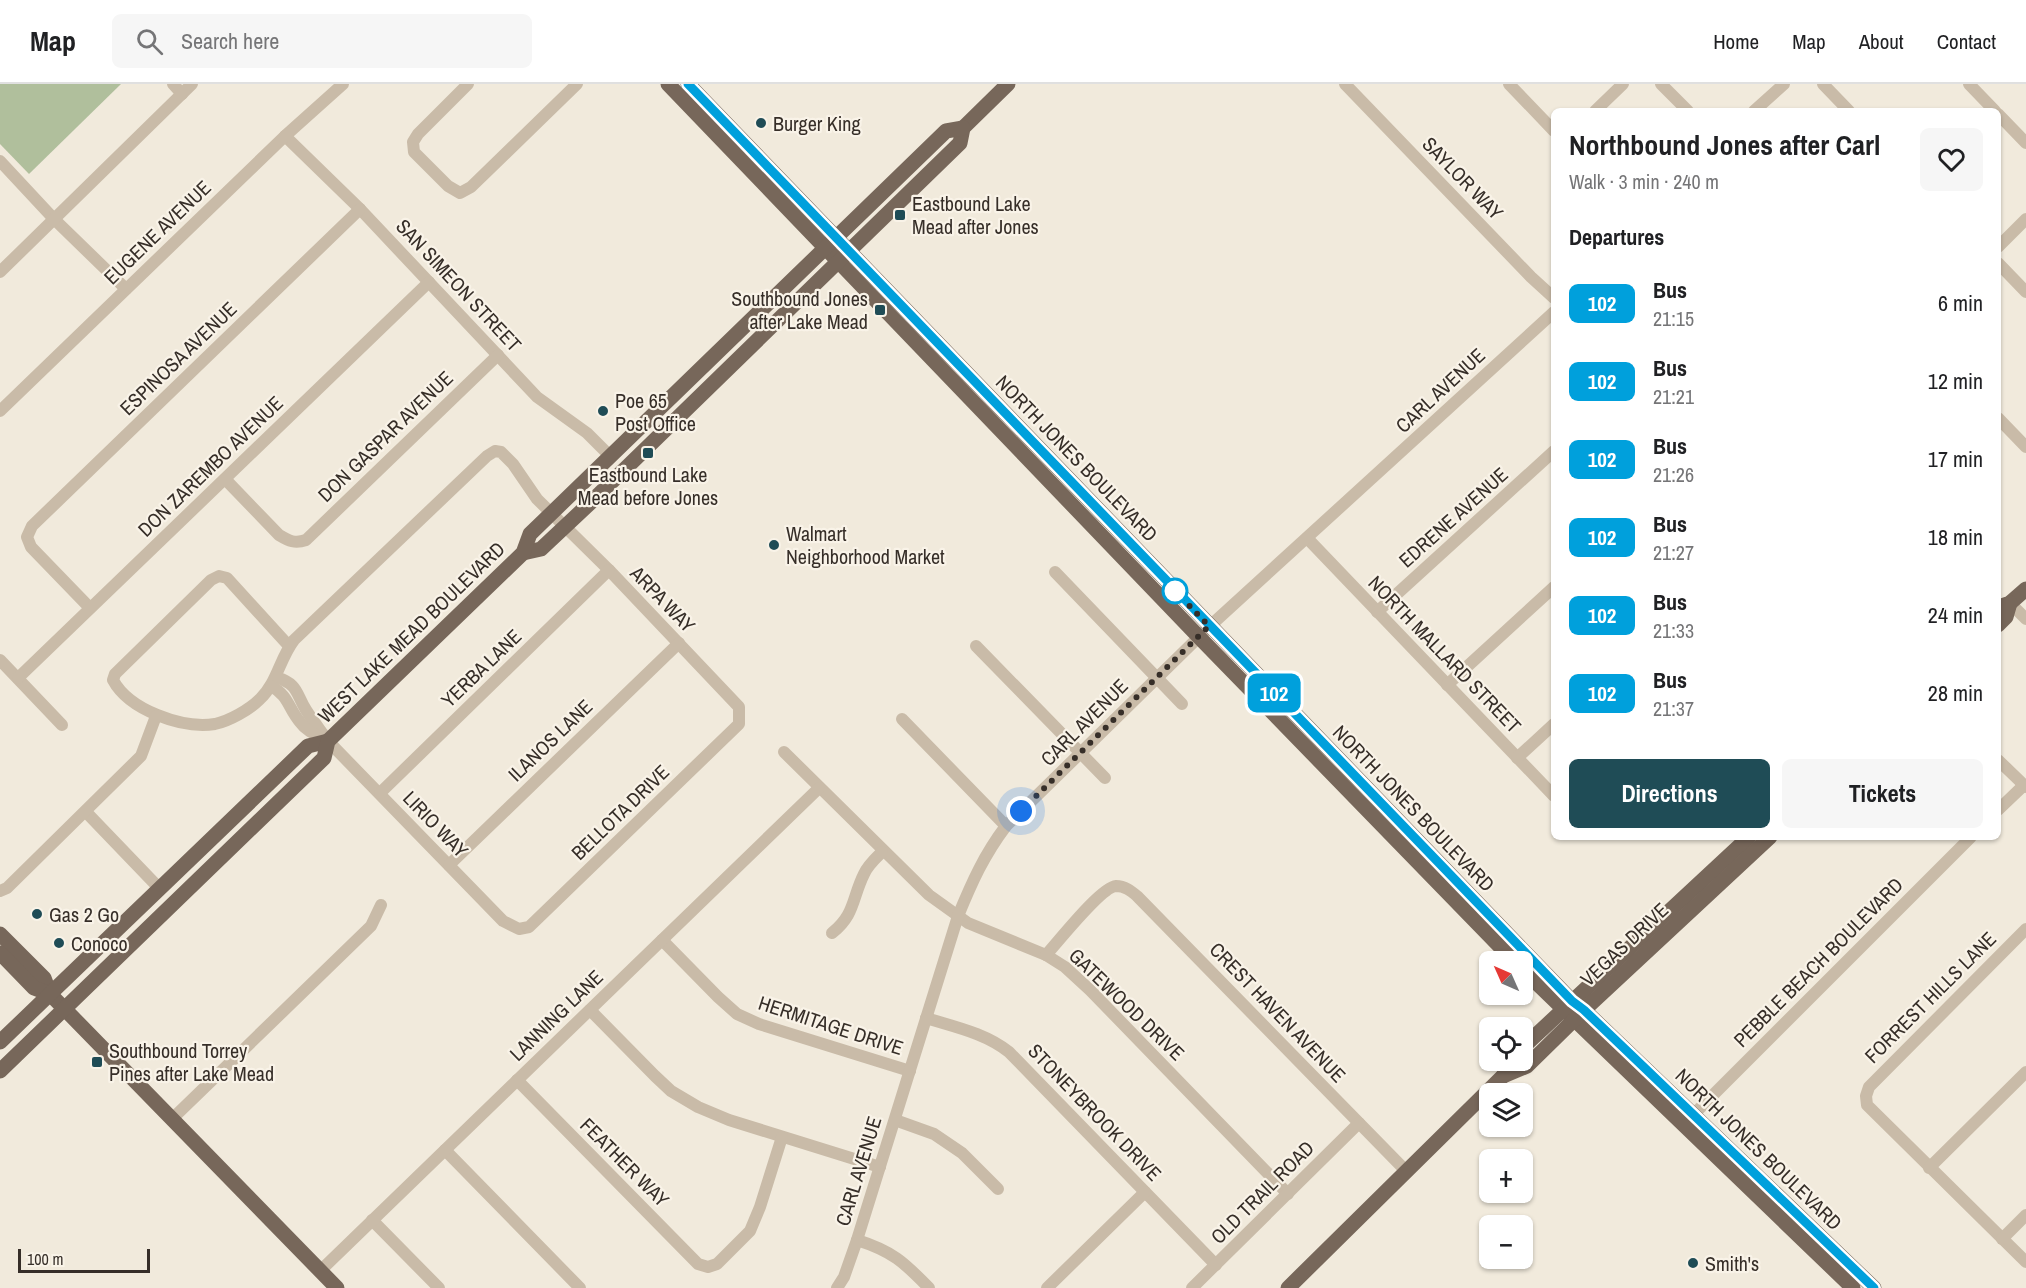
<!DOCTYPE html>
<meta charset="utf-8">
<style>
:root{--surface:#fff;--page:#f6f6f6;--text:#202124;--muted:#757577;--line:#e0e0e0;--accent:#1f4c56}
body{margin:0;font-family:"Archivo Narrow",sans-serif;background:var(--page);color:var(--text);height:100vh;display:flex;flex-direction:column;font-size:22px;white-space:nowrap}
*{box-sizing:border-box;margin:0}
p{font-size:20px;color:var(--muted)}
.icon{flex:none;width:33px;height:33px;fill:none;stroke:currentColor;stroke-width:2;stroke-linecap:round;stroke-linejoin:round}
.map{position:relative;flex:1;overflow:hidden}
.panel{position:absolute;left:1551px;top:24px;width:450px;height:732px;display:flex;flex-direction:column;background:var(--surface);border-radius:9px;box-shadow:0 2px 4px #0004}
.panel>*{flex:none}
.badge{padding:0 12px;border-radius:9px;font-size:21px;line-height:39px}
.needle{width:39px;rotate:315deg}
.controls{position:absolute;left:1479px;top:867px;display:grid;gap:12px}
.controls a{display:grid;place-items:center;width:54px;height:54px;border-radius:9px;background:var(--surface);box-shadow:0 2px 4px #0004;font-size:30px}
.scale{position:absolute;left:18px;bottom:15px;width:132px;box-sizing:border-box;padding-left:6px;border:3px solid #362e28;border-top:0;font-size:16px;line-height:21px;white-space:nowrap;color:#362e28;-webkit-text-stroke:4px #f9f3e8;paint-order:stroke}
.you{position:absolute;width:30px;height:30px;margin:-15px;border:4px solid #fff;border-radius:50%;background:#1a73e8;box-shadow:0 0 0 9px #1a73e833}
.map>.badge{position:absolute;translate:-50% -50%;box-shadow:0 0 0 3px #fff}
h2{padding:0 18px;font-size:22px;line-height:54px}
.round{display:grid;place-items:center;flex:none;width:63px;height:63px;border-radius:9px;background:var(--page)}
.headline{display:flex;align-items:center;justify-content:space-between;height:102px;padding:0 18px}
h1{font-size:28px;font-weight:700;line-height:45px}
.button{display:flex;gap:12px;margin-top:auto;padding:12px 18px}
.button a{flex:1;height:69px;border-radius:9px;background:var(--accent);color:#fff;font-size:24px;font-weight:700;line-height:69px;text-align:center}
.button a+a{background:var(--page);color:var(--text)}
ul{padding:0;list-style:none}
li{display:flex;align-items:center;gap:18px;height:78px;padding:0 18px}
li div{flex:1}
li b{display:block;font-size:22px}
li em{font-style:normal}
li .badge{min-width:66px;font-weight:700;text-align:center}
header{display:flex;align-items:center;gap:36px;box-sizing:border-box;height:84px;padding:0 30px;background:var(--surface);border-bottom:2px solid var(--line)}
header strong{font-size:28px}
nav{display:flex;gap:33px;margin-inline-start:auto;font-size:21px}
.search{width:420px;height:54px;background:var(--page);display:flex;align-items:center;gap:15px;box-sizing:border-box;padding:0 21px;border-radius:9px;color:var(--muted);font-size:22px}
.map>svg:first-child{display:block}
.green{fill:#b0bf9c}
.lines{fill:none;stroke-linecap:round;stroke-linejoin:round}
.minor{stroke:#c9bba8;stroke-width:12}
.major{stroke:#77675a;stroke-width:15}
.line-casing{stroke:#fff;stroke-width:14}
.line{stroke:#00a0dc;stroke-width:9}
.walk{stroke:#362e28;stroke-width:6;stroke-dasharray:0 10.8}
.poi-dot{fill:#1f4c56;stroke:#f9f3e8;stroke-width:2}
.stop-dot{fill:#fff;stroke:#00a0dc;stroke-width:3}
.labels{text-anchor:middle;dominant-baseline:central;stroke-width:4.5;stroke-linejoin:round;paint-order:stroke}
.poi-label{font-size:20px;fill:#362e28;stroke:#f9f3e8;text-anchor:start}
.street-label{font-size:20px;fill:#362e28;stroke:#f9f3e8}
</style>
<header>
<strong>Map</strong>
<div class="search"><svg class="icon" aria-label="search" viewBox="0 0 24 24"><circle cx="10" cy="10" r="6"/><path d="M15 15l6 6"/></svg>Search here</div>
<nav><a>Home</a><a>Map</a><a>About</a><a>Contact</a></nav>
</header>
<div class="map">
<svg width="2026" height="1204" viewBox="0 0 2026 1204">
<rect width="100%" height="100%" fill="#f1eadc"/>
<!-- green -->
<polygon class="green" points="0,0 121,0 29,90 0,60"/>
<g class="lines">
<!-- minor -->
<g class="minor">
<polyline points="173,0 182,10"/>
<polyline points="468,0 418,50 413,58 414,68 448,102 460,109 471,103 577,0"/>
<polyline points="1345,0 1531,193 1554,214"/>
<polyline points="1509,0 1554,47"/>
<polyline points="1661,0 1688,27"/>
<polyline points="1823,0 1849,27"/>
<polyline points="1969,0 1995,27"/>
<polyline points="1595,27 1623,0"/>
<polyline points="1754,27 1784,0"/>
<polyline points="1998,30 2026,59"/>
<polyline points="285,52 360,125 537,313 587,349 609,371"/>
<polyline points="0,77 54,135 126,205"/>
<polyline points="1998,163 2026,135"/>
<polyline points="1998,179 2026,208"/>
<polyline points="0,188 192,0"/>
<polyline points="0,327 285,52 343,0"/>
<polyline points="1998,334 2026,363"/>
<path d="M 225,395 L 279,451 C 289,457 295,460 306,456 L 498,271"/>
<polyline points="1307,454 1554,712"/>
<polyline points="1055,488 1182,620"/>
<polyline points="2010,519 2026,535"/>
<polyline points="90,524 31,463 27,453 32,442 360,125"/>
<polyline points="1377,528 1554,367"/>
<polyline points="976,562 1105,694"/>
<polyline points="0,576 62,641"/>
<path d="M 276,593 C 299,601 295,608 306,626 C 313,637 321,647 328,657 L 503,837 L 519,845 L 529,843 L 739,640 L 739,623 L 609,486 L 537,415 L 513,380 L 501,368 L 495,367 L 487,372 L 294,556 C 280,574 277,599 260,615 C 249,626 229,637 215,640 C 182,645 129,626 113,596 L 115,590 L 211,496 L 219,492 L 227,494 L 289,562"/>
<polyline points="18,594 429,198"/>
<polyline points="1447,601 1554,503"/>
<path d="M 271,602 C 289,612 288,624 300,638 C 307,648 317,651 327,656"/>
<polyline points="902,635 1006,742"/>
<polyline points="784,668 929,811 968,839 1046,871 1065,883 1090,906 1288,1110"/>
<polyline points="1517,674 1554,640"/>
<polyline points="1998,676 2026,703"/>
<polyline points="380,709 609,486"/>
<polyline points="1998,726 2024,701"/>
<polyline points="86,728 159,804"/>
<polyline points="449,781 679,559"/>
<polyline points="0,807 7,804 141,672 156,632"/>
<polyline points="2026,845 1869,1003 1866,1012 1867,1021 2026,1178"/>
<path d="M 832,849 C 855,831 852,814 864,790 C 868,781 876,774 882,768"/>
<polyline points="662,856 718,913 737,930 759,940 910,987"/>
<path d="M 1046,871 C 1058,858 1101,803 1116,802 C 1125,802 1131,807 1137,812 L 1407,1088"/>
<polyline points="590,926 655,992 671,1007 698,1023 729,1036 880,1083"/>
<path d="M 926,934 C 955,943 985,949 1009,968 L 1216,1181"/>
<polyline points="517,996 698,1180 708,1183 717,1180 750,1147 760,1123 782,1053"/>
<polyline points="1693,1031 1971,753"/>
<polyline points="172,1035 371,842 381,821"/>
<polyline points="895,1036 934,1050 962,1069 998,1105"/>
<polyline points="445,1066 580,1204"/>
<polyline points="1929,1084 2026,988"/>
<polyline points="372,1136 439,1204"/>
<polyline points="2002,1155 2026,1131"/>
<path d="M 857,1156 C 892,1167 904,1178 929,1204"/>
<polyline points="320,1187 819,704"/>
<path d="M 837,1204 L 844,1193 L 857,1156 L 958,832 C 972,798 984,771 1006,742 L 1210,542 L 1554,228"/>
<polyline points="1047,1204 1145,1108"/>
<polyline points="1192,1204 1359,1039"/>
</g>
<!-- major -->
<g class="major">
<polyline points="668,0 1199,553 1515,878"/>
<polyline points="688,0 1572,917 1584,926 1874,1204"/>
<polyline points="523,469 541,465 590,419 960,59 963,44 1008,0"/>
<polyline points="1998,523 2010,519 2026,505"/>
<polyline points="1998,541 2006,533 2010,519"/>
<polyline points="0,850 44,894 50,910 337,1204"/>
<polyline points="0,869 34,904 50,910"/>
<polyline points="1522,885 1853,1204"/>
<polyline points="0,958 308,662 328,657"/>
<polyline points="1522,964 1749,753"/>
<polyline points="0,987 324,674 328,657 523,469 530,450 946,47 963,44"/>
<polyline points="1503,992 1527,982 1584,926 1770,753"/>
<polyline points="1288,1204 1503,992 1512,976"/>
</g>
</g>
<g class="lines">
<!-- line casing -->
<g class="line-casing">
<polyline id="line" points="688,0 1572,917 1584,926 1627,967 1874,1204"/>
</g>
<!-- line -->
<use href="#line" class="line"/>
<!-- walk -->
<polyline class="walk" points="1021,727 1209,542 1175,507"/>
</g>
<!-- markers -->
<g class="poi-dot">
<circle cx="761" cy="39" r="6"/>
<rect x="894" y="125" width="12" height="12" rx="3"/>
<rect x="874" y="220" width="12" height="12" rx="3"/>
<circle cx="603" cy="327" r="6"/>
<rect x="642" y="363" width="12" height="12" rx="3"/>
<circle cx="774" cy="461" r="6"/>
<circle cx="37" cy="830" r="6"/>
<circle cx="59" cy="859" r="6"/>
<rect x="91" y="972" width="12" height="12" rx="3"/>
<circle cx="1693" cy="1179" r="6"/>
</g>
<circle class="stop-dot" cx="1175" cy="507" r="12"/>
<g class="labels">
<!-- poi labels -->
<g class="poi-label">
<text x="773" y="39">Burger King</text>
<text x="912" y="119">Eastbound Lake<tspan x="912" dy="23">Mead after Jones</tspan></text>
<text x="868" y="214" text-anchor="end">Southbound Jones<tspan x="868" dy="23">after Lake Mead</tspan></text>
<text x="615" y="316">Poe 65<tspan x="615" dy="23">Post Office</tspan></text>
<text x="648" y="390" text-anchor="middle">Eastbound Lake<tspan x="648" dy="23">Mead before Jones</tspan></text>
<text x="786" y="449">Walmart<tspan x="786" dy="23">Neighborhood Market</tspan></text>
<text x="49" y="830">Gas 2 Go</text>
<text x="71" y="859">Conoco</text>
<text x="109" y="966">Southbound Torrey<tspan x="109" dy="23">Pines after Lake Mead</tspan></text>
<text x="1705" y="1179">Smith's</text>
</g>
<!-- street labels -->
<g class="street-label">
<text transform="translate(1463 94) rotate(46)">SAYLOR WAY</text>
<text transform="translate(157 148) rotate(-44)">EUGENE AVENUE</text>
<text transform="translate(459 201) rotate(47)">SAN SIMEON STREET</text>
<text transform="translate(178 274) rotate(-44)">ESPINOSA AVENUE</text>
<text transform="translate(1440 306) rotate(-43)">CARL AVENUE</text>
<text transform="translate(385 352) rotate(-44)">DON GASPAR AVENUE</text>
<text transform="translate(1077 374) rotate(46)">NORTH JONES BOULEVARD</text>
<text transform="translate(210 382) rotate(-44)">DON ZAREMBO AVENUE</text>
<text transform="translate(1453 433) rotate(-42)">EDRENE AVENUE</text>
<text transform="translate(663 515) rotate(46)">ARPA WAY</text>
<text transform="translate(411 548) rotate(-44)">WEST LAKE MEAD BOULEVARD</text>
<text transform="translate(1445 570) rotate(46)">NORTH MALLARD STREET</text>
<text transform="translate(481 584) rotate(-44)">YERBA LANE</text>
<text transform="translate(1084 638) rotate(-45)">CARL AVENUE</text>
<text transform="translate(550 656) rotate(-44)">ILANOS LANE</text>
<text transform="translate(1414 724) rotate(46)">NORTH JONES BOULEVARD</text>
<text transform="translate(620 728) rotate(-44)">BELLOTA DRIVE</text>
<text transform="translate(436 740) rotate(46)">LIRIO WAY</text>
<text transform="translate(1624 860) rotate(-43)">VEGAS DRIVE</text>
<text transform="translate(1818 878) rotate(-45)">PEBBLE BEACH BOULEVARD</text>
<text transform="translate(1930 913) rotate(-45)">FORREST HILLS LANE</text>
<text transform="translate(1127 920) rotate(44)">GATEWOOD DRIVE</text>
<text transform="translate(1278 928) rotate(46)">CREST HAVEN AVENUE</text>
<text transform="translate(556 931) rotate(-44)">LANNING LANE</text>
<text transform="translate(831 941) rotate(18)">HERMITAGE DRIVE</text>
<text transform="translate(1095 1028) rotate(46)">STONEYBROOK DRIVE</text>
<text transform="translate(1759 1065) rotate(44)">NORTH JONES BOULEVARD</text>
<text transform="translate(625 1078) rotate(45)">FEATHER WAY</text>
<text transform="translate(858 1087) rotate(-73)">CARL AVENUE</text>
<text transform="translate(1262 1108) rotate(-45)">OLD TRAIL ROAD</text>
</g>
</g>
</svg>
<div class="controls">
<a><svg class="needle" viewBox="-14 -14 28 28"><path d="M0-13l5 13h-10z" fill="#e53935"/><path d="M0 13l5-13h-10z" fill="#757577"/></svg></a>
<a><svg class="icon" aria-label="locate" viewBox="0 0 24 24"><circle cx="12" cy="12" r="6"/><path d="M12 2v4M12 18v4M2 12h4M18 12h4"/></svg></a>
<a><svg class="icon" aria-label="layers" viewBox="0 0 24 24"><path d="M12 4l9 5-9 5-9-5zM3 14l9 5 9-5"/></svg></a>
<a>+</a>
<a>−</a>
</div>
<div class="scale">100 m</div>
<div class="you" style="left:1021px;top:727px"></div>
<b class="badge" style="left:1274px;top:609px;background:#00a0dc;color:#fff">102</b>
<section class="panel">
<div class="headline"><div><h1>Northbound Jones after Carl</h1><p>Walk · 3 min · 240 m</p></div><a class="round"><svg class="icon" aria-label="heart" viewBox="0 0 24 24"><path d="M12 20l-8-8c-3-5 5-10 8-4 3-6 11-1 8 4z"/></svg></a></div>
<h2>Departures</h2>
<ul>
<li><span class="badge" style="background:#00a0dc;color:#fff">102</span><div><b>Bus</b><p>21:15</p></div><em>6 min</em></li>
<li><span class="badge" style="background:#00a0dc;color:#fff">102</span><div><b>Bus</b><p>21:21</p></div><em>12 min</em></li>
<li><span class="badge" style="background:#00a0dc;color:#fff">102</span><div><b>Bus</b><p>21:26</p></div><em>17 min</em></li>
<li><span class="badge" style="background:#00a0dc;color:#fff">102</span><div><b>Bus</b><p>21:27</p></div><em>18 min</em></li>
<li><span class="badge" style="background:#00a0dc;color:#fff">102</span><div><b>Bus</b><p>21:33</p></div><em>24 min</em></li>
<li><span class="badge" style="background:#00a0dc;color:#fff">102</span><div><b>Bus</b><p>21:37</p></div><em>28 min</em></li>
</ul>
<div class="button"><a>Directions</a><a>Tickets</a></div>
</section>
</div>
